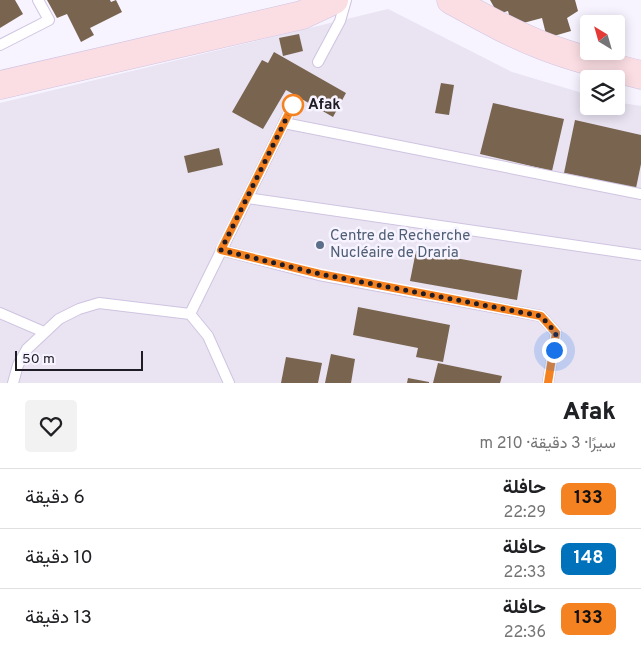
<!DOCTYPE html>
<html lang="ar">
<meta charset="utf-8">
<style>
:root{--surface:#fff;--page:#f2f2f2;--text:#202124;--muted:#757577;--line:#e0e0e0}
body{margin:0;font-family:Overpass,Vazirmatn,sans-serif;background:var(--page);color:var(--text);direction:rtl;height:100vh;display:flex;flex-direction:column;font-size:19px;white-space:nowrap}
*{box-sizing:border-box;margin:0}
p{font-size:16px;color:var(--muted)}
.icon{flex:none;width:28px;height:28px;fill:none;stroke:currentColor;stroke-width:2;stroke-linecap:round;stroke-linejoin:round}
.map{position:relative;height:383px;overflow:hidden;direction:ltr}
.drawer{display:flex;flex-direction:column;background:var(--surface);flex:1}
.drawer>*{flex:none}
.badge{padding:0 10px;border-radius:8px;font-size:18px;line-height:32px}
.needle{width:32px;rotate:323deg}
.fabs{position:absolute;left:580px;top:15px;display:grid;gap:10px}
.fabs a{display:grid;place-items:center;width:45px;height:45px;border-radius:5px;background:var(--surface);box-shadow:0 2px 12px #0003;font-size:25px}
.scale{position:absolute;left:15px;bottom:12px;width:128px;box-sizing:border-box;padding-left:5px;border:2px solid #201c26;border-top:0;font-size:14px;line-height:18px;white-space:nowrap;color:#201c26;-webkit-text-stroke:4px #f7f3ff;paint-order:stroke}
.you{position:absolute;width:25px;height:25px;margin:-12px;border:4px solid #fff;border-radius:50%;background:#1a73e8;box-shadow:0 0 0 8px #1a73e833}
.map>.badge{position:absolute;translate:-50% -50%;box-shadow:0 0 0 2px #fff}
.round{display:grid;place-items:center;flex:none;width:52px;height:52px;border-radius:5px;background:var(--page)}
.head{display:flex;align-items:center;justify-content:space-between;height:85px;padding:0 25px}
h1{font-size:24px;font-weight:800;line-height:38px}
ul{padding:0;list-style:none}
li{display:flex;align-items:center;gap:15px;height:60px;padding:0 25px;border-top:1px solid var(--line)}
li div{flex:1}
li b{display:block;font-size:19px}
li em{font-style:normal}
li .badge{min-width:55px;font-weight:700;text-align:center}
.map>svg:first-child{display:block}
.built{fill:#e9e3f2}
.building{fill:#78644f}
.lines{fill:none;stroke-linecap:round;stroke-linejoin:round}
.service-casing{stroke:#cfc4e1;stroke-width:12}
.secondary-casing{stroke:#cfc4e1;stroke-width:29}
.service{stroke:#fff;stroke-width:10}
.secondary{stroke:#fbdee4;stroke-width:28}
.line-casing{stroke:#fff;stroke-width:11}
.line{stroke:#f58220;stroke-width:8}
.walk{stroke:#201c26;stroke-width:5;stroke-dasharray:0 9}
.stop-dot{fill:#fff;stroke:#f58220;stroke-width:2.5}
.service-dot{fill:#5c6f8a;stroke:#f7f3ff;stroke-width:2}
.labels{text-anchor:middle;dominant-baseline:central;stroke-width:5;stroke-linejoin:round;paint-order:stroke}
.stop-label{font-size:15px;font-weight:bold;fill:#201c26;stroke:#f7f3ff;text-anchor:start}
.service-label{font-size:15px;fill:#4e5e75;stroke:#f7f3ff;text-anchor:start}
</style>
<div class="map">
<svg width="641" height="383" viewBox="0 0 641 383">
<rect width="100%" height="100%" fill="#f7f3ff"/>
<!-- built -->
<polygon class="built" points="388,9 512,72 589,95 589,106 616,106 616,102 641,106 641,383 0,383 0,103"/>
<!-- building -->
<g class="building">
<polygon points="0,0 15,0 23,14 0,28"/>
<polygon points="47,0 110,0 111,2 116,0 122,12 90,28 94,35 81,42 67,14 57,18"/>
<polygon points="490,0 575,0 578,11 567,18 571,31 547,38 542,18 512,26 508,11 498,14"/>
<polygon points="299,34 303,51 283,56 279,38"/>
<polygon points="274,52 346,93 333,117 286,90 263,129 232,112 262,60 268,63"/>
<polygon points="441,83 454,85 449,115 435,113"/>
<polygon points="493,103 564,119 552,171 480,154"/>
<polygon points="575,120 641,135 641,164 636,188 564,173"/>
<polygon points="219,148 223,165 188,173 184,156"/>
<polygon points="416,251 522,270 517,300 410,281"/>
<polygon points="358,307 450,325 443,362 416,357 418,348 353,335"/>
<polygon points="331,354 355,359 351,383 325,383"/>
<polygon points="286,357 322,363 318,383 281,383"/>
<polygon points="438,363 502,376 500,383 433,383"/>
<polygon points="408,378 429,382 429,383 407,383"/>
</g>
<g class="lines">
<!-- service casing -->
<g class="service-casing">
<g id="service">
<polyline points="0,45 49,20 38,0"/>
<polyline points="318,62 340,21 346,0"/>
<polyline points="284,123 641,194"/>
<polyline points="247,198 641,255"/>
<polyline points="221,250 319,275 541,316 556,333 548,383"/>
<polyline points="0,313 44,332"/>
<polyline points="190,314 293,105"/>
<polyline points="13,383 18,365 27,349 59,319 79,309 99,303 190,314 208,336 229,383"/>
</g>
</g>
<!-- secondary casing -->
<g class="secondary-casing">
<g id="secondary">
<path d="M 451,0 C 480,16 510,33 541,45 C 573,58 607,66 641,75"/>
<polyline points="0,85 302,15 334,0"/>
</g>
</g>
<!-- service -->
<use href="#service" class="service"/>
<!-- secondary -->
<use href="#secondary" class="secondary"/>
</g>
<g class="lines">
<!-- line casing -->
<g class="line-casing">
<polyline id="line" points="293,105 221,250 320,274 541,316 556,333 548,383"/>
</g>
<!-- line -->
<use href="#line" class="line"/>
<!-- walk -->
<polyline class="walk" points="293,105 221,250 320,274 541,316 556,333 554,350"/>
</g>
<!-- markers -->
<circle class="stop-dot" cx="293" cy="105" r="10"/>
<circle class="service-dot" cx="320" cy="245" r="5"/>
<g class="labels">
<!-- stop labels -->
<g class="stop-label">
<text x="308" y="105">Afak</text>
</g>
<!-- service labels -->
<g class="service-label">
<text x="330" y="236">Centre de Recherche<tspan x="330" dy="17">Nucléaire de Draria</tspan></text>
</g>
</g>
</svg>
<div class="fabs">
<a><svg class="needle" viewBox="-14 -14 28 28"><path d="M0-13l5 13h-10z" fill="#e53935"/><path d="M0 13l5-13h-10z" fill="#757577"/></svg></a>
<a><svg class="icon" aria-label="layers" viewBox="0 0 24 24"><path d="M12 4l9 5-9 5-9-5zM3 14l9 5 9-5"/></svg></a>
</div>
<div class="scale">50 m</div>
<div class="you" style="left:554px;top:350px"></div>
</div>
<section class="drawer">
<div class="head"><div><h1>Afak</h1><p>سيرًا · 3 دقيقة · 210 m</p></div><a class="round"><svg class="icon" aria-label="heart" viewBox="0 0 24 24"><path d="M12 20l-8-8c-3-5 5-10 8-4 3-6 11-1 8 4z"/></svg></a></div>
<ul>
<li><span class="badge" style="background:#f58220;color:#111">133</span><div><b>حافلة</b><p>22:29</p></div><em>6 دقيقة</em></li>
<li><span class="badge" style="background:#0072bc;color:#fff">148</span><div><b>حافلة</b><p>22:33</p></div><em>10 دقيقة</em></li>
<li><span class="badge" style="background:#f58220;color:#111">133</span><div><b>حافلة</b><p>22:36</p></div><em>13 دقيقة</em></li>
</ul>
</section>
